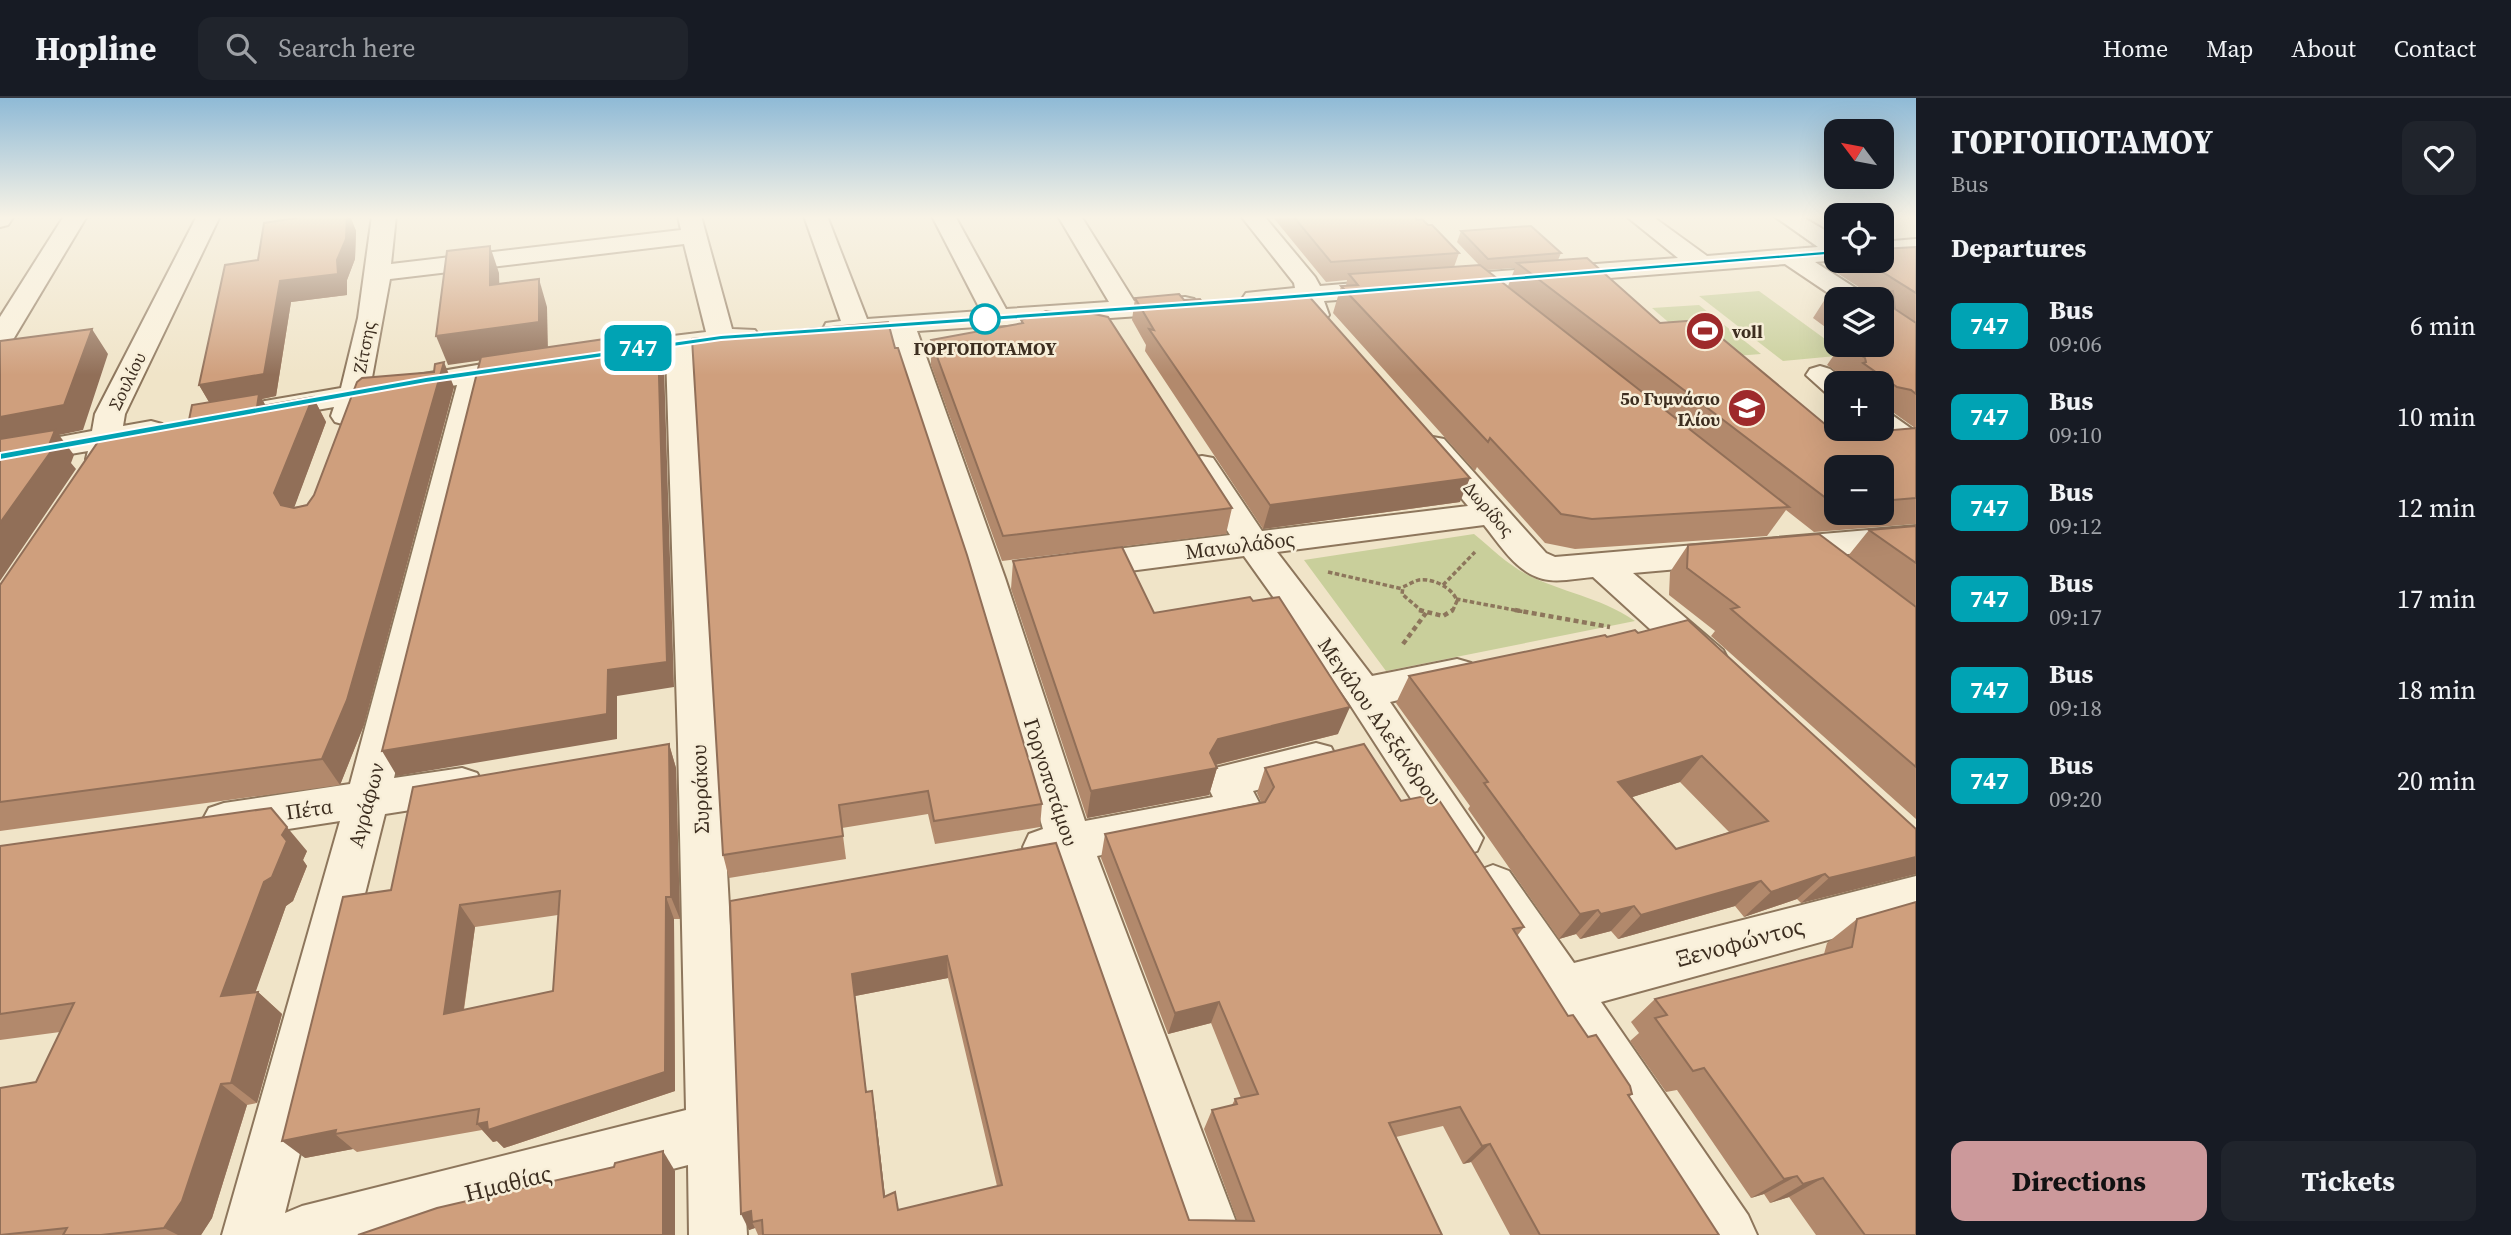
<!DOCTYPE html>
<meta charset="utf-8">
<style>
:root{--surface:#171b24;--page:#20242c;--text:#f1f3f6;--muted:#9ea1a6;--line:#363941;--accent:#cc999b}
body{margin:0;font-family:"Source Serif 4",serif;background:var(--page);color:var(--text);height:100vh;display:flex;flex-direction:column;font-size:26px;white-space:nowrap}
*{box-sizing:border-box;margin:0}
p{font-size:23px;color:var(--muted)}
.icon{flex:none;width:38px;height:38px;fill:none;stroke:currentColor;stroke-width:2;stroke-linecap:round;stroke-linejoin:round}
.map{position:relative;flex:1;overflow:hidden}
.drawer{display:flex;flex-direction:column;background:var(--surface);width:595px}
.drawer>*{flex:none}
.badge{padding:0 14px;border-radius:10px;font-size:24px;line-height:46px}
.needle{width:46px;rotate:302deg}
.buttons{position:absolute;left:1824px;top:21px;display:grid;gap:14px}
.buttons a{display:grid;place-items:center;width:70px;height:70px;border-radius:14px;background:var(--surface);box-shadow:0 7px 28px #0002;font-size:35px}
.map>.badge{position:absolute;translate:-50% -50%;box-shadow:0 0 0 4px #fff}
h2{padding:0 35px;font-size:26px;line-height:63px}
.round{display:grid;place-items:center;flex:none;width:74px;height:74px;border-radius:14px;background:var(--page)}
.summary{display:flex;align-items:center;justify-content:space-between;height:119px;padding:0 35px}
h1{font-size:33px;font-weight:700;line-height:52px}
.action{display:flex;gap:14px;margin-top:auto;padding:14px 35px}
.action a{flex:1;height:80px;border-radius:14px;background:var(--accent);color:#111;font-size:28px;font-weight:700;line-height:80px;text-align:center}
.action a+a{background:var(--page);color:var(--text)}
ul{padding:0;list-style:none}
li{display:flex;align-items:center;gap:21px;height:91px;padding:0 35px}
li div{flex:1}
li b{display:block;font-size:26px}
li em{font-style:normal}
li .badge{min-width:77px;font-weight:700;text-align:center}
header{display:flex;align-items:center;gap:42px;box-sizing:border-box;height:98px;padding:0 35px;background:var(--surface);border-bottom:2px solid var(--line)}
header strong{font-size:33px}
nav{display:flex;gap:38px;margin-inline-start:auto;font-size:24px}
.search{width:490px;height:63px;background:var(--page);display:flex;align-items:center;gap:18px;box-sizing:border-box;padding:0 24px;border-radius:14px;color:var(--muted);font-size:26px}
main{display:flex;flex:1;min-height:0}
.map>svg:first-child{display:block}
.green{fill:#c9cf9b}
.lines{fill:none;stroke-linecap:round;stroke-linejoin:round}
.minor-casing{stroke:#8d765c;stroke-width:4}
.path-far1{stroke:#8d765c;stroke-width:3.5;stroke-dasharray:4.5 2.5;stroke-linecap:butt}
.path{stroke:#8d765c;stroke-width:4.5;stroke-dasharray:5 3.5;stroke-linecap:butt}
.minor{fill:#faf1dc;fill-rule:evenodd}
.wall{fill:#b2896c;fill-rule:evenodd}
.shaded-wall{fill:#916f58}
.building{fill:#cf9f7d;stroke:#916f58;stroke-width:2;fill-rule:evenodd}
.line{fill:#00a3b4;stroke:#fff;stroke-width:2}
.stop-dot{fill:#fff;stroke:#00a3b4;stroke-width:3.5}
.labels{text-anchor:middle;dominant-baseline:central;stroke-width:5;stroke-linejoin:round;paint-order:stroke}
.far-poi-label{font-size:18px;font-weight:bold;fill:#3d2e20;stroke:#f7eed8;text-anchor:start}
.far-street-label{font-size:18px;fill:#3d2e20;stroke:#f7eed8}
.far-stop-label{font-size:18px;font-weight:bold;fill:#3d2e20;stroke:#f7eed8}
.street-label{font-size:21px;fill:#3d2e20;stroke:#f7eed8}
.near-street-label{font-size:24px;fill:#3d2e20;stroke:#f7eed8}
</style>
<header>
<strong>Hopline</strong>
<div class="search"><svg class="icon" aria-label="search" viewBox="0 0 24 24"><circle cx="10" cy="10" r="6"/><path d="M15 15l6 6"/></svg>Search here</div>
<nav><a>Home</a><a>Map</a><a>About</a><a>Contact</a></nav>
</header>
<main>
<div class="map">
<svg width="1916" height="1137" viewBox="0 0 1916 1137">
<rect width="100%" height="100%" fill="#f0e4c8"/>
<!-- green -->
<g class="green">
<polygon points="1759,193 1847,257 1783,263 1699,198"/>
<polygon points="1699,207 1761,256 1710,260 1652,210"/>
<path d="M 1474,436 C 1490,449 1507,466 1526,476 C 1563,495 1598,498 1635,523 L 1386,573 L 1304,462 Z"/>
</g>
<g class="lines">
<!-- minor casing -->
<g class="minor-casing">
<g id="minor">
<polygon points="0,118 14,118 8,127 0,129"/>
<polygon points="64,118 87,118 14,240 10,246 0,248 0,219"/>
<polygon points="197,118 220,118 125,316 123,328 151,323 162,326 166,332 162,338 120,347 118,361 113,368 102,370 91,368 86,361 88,353 0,368 0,350 92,333 95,316"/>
<path d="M 372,118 L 396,118 L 391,166 L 681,132 L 678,118 L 701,118 L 732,231 L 755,232 L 759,238 L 755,244 L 693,252 L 720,645 L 747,1137 L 689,1137 L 688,1067 L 415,1137 L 222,1137 L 340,723 L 224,741 L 209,736 L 202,723 L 209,710 L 224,705 L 350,686 L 457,287 L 366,303 L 357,324 L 346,327 L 335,324 L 331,318 L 334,309 L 265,321 L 254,318 L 250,312 L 254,306 L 265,303 L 341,290 L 358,220 ZM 684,146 L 706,234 L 607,246 L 597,248 L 593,254 L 597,260 L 607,262 L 666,255 L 678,645 L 686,1012 L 302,1108 L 285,1115 L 385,716 L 462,704 L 477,699 L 483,687 L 477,675 L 462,670 L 394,680 L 487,282 L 540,272 L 544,266 L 540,260 L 530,258 L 371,285 L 390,181 Z"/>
<polygon points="804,118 827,118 867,221 981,213 932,118 955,118 1006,211 1109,204 1058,118 1081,118 1134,203 1185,199 1194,201 1198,207 1194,213 1185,215 917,233 1005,480 1085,723 1213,699 1205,683 1211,671 1316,645 1331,649 1337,661 1331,673 1253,693 1263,712 1256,725 1097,758 1241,1137 1183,1137 1055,766 1045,768 1029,762 1023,749 1029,736 1043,731 969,480 890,235 836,239 826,237 823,231 826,225 841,223"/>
<polygon points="1241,118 1264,118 1315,179 1320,188 1391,182 1400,185 1404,190 1400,195 1391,198 1324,203 1329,217 1325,223 1316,225 1307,223 1298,205 1255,209 1246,207 1242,201 1246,195 1295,190 1294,185"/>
<polygon points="1626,118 1652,118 1707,158 1818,149 1774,118 1801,118 1836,139 1836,162 1815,164 1863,195 1867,201 1837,201 1785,166 1447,193 1438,190 1434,185 1438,180 1447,177 1678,160"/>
<polygon points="1916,141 1916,155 1881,158 1881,144"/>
<polygon points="1820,268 1830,271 1848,285 1836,285 1836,298 1826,295 1806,277 1810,271"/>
<polygon points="1881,314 1892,317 1916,334 1916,358 1905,356 1872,331 1881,331"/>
<path d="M 1433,339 L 1444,341 L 1546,455 L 1555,459 L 1916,428 L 1916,450 L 1633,475 L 1723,552 L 1728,562 L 1723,572 L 1709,576 L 1695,572 L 1593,479 C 1579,480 1563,484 1549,482 C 1519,479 1501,448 1484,427 L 1277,454 L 1372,578 L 1457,561 L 1471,565 L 1476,575 L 1471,585 L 1390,604 L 1483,740 L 1477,753 L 1461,759 L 1445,753 L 1349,605 L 1244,458 L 1076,480 L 1064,476 L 1058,468 L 1064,460 L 1076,456 L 1230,437 L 1186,367 L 1191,360 L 1202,358 L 1213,360 L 1262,433 L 1468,408 L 1418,348 L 1422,341 Z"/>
<polygon points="1493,767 1509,773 1574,865 1916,778 1916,818 1601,904 1748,1117 1757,1137 1694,1137 1477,801 1470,787 1477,773"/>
</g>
</g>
<!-- path-far1 -->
<g class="path-far1">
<polyline points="1328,474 1403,491"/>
<polyline points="1443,487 1475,454"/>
<polyline points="1456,501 1525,514"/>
<path d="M 1423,514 L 1402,496 L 1403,489 C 1408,487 1414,483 1419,482 C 1433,480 1453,490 1457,503 L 1452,514"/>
</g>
<!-- path -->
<g class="path">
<polyline points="1419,512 1443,518 1453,512"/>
<polyline points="1515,512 1610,529"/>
<polyline points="1403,546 1426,515"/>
</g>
<!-- minor -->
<use href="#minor" class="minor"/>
</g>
<!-- wall -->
<g class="wall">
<polygon points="309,118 350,118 356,133 355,161 347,182 347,197 291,204 276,298 262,301 265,307 313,299 326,324 294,409 307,407 454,289 364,627 340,687 0,733 0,487 209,304 199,287 258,162"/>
<path d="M 1272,118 L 1414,118 L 1417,122 L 1428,127 L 1459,155 L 1454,169 L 1479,167 L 1457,144 L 1461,133 L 1561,155 L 1558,162 L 1660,225 L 1838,337 L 1915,330 L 1894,315 L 1881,312 L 1881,285 L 1848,285 L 1850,283 L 1827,267 L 1841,247 L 1881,247 L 1881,201 L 1836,201 L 1836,237 L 1813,220 L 1827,198 L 1868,195 L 1837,175 L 1844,163 L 1881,163 L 1916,149 L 1916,426 L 1814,434 L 1786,412 L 1767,438 L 1575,451 L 1545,445 L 1477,369 L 1475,373 L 1333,215 L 1341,188 L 1346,188 L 1347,182 L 1326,184 ZM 1515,170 L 1508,188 L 1487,172 ZM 1836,369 L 1881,369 L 1881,415 L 1836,415 Z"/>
<polygon points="1135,200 1184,202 1203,205 1460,404 1263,431 1145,253 1146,247 1132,222"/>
<polygon points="1021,222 1232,410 1226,436 1002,463 931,267 931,242 1021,226"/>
<polygon points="895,250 1042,706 1040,729 935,746 928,716 842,730 846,761 729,780 723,757"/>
<polygon points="1916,428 1916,721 1711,538 1715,533 1669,497 1670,474 1688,447 1848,458 1869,432"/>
<polygon points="1013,463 1154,515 1338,636 1216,667 1217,670 1209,697 1087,720 1011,491"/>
<path d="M 1638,535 L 1916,731 L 1916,776 L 1801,805 L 1797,801 L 1744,819 L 1735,808 L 1618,841 L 1611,833 L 1580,841 L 1576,836 L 1559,841 L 1468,711 L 1470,708 L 1396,605 L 1409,578 L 1607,539 ZM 1680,684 L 1729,734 L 1676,751 L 1632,699 Z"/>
<path d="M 669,646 L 676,670 L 680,821 L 674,821 L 675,993 L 504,1050 L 497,1043 L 493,1044 L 482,1032 L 357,1054 L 353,1051 L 305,1060 L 391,792 ZM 558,817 L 553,893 L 464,912 L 475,829 Z"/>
<path d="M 1265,670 L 1401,703 L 1524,829 L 1517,838 L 1568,918 L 1588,939 L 1632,996 L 1629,999 L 1719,1137 L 1510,1137 L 1471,1064 L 1463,1066 L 1443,1028 L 1396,1039 L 1442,1137 L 758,1137 L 755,1130 L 749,1132 L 730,803 L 1056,745 L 1189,1122 L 1237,1122 L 1204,1031 L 1212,1012 L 1232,1007 L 1235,1001 L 1241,1000 L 1211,925 L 1168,936 L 1101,760 L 1105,736 L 1261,704 L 1257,695 ZM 948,880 L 997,1088 L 898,1112 L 885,1098 L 875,1012 L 866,994 L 855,898 Z"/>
<polygon points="0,748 307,753 303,762 307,768 293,803 286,808 255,894 258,894 282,916 257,1005 247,1007 212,1120 201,1137 0,1137 36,984 60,934 0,942"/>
<polygon points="1857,821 1916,1137 1816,1137 1789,1099 1770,1105 1764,1096 1751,1100 1677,992 1666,994 1630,943 1639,935 1631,924 1655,901 1824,856 1827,845"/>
</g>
<!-- shaded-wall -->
<g class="shaded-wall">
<polygon points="347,118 350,118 356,133 355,161 347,182 347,197 291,204 276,298 262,301 273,321 257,309 212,309 199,287 280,183 337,162"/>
<polygon points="490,148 499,175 500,216 490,187"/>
<polygon points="539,181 547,209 548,253 448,267 436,238"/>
<polygon points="92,231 108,256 83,332 59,337 74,357 71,365 76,371 0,483 0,425 49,347 0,348 0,319"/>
<polygon points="653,234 659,256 658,243 664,267 674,589 617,598 617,641 397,678 382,653 608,572 654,243"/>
<polygon points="444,264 454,289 364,627 340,687 322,661"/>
<polygon points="313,299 326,324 290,421 274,395"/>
<polygon points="1470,380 1460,404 1263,431 1270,407"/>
<polygon points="1350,609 1338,636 1210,668 1217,670 1209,697 1087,720 1091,693 1210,655 1218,641"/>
<polygon points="669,646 676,670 680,821 671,799"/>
<polygon points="1702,658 1680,684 1598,710 1618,684"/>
<polygon points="271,710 307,753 303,762 307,768 293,803 286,808 246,921 221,898"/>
<polygon points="1916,759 1916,776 1801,805 1829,780"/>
<polygon points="1825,776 1797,801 1744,819 1771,794"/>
<polygon points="1761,783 1735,808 1618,841 1641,817"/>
<polygon points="666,799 674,821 675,993 504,1050 497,1043 493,1044 477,1026"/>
<polygon points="460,807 475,829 460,937 444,916"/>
<polygon points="1634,808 1611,833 1580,841 1601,816"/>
<polygon points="1598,812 1576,836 1559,841 1580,816"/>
<polygon points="947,858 948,880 855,898 869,1013 852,876"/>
<polygon points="258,894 282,916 257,1005 231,985"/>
<polygon points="1219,904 1211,925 1168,936 1175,915"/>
<polygon points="221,986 247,1007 212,1120 201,1137 178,1137 164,1130"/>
<polygon points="872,993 875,1012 887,1115 884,1099"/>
<polygon points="336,1032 335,1036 353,1051 305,1060 282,1043"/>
<polygon points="1490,1046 1471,1064 1463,1066 1482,1048"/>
<polygon points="663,1053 675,1073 675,1137 663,1137"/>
<polygon points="1797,1078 1764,1096 1751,1100 1784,1081"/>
<polygon points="1823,1080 1789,1099 1770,1105 1803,1086"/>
<polygon points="751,1113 752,1124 755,1130 749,1132 741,1116"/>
</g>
<!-- building -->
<g class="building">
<polygon points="309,118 347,118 346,141 337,162 338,176 280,183 264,276 199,287 225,167 258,162 264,125"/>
<polygon points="1293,118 1414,118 1417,122 1422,121 1428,127 1432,127 1459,155 1331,164"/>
<polygon points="1531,128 1561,155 1488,161 1461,133"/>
<polygon points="490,148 490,187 539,181 539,224 436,238 447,153"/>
<polygon points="1916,149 1916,195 1865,163 1881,163 1881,151"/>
<polygon points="1587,160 1660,225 1700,222 1838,337 1916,330 1916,400 1881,403 1881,369 1836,369 1836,407 1835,407 1517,165"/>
<polygon points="1480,167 1789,409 1592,421 1561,416 1490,340 1488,344 1341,188 1358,187 1349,176"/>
<polygon points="1893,193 1895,211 1916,225 1916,296 1911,292 1897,289 1863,265 1866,264 1865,260 1845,247 1881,247 1881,242 1889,241 1881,236 1881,201 1836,201 1836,205 1827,198"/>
<polygon points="1179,196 1184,202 1200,201 1203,205 1307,196 1470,380 1270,407 1149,231 1154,232 1135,200"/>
<polygon points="1046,213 1066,216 1080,213 1108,219 1232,410 1003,438 931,242 1023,225 1021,222"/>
<polygon points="888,224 895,250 898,250 967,457 1042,706 934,723 928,693 839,707 843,738 723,757 692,241"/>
<polygon points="92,231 64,307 0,319 0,243"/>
<polygon points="653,234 654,243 658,243 667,564 608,572 607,616 382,653 481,259"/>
<polygon points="444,264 347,602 322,661 0,704 0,487 102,338 189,322 192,307 259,296 257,309 313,299 274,395 281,407 294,410 307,407 314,397 357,284 362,280 434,274 435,266"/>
<polygon points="55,332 49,347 57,345 0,425 0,341"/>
<polygon points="1916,428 1916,465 1869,432"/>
<polygon points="1819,436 1916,509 1916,669 1731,511 1739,509 1687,470 1688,447"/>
<polygon points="1122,449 1154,515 1250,499 1253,503 1279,499 1350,609 1218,641 1210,655 1217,670 1091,693 1013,463"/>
<path d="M 1688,522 L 1916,731 L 1916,759 L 1829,780 L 1825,776 L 1771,794 L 1761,783 L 1641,817 L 1634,808 L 1601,816 L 1598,812 L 1580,816 L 1484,685 L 1488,684 L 1409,578 L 1605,537 L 1607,539 L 1635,532 L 1638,535 ZM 1702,658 L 1768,723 L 1676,751 L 1618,684 Z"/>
<path d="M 669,646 L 671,799 L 666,799 L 665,974 L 488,1032 L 487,1024 L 477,1026 L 479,1011 L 335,1036 L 336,1032 L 282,1043 L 343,799 L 391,792 L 413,689 ZM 560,793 L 553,893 L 444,916 L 460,807 Z"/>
<path d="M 1364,646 L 1401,703 L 1435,696 L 1524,829 L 1513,831 L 1568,918 L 1573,917 L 1588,939 L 1596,937 L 1630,988 L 1632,996 L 1628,997 L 1719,1137 L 1540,1137 L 1490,1046 L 1482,1048 L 1460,1009 L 1389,1025 L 1442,1137 L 763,1137 L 762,1122 L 752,1124 L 751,1113 L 741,1116 L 730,803 L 1056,745 L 1189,1122 L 1254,1123 L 1212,1012 L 1237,1006 L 1235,1001 L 1258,996 L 1219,904 L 1175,915 L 1105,736 L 1265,704 L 1274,689 L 1265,670 ZM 947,858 L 1002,1087 L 898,1112 L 895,1094 L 884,1099 L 872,993 L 866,994 L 852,876 Z"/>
<polygon points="271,710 287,729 282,737 287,743 272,779 264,784 221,898 258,894 231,985 221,986 182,1103 164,1130 101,1137 63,1137 67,1130 0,1137 0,990 36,984 74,905 0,916 0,748"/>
<polygon points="1916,804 1916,1137 1865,1137 1823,1080 1803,1086 1797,1078 1784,1081 1704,970 1693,973 1655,920 1667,917 1655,901 1852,849 1857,821"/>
<polygon points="663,1053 663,1137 358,1137 437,1110 614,1069 615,1065"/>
</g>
<!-- sky -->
<linearGradient id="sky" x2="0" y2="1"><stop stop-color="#8fbad6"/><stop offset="0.43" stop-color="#f8f3e6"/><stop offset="1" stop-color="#f8f3e6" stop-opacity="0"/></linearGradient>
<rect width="1916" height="277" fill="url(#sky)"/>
<!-- line -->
<polygon class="line" points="1836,152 1839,156 1257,204 721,242 426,285 0,362 0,355 426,279 721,237 1257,199"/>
<!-- icons -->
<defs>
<g id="stadium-disc" transform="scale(2.0125)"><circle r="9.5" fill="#9e2a2b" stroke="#f7eed8"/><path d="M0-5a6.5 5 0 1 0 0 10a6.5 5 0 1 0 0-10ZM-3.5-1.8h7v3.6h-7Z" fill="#fff"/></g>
<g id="school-disc" transform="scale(2.0125)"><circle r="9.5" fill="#9e2a2b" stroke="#f7eed8"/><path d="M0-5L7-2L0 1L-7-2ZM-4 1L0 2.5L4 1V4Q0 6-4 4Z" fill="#fff"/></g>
</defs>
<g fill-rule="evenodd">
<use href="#stadium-disc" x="1705" y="233"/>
<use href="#school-disc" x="1747" y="310"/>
</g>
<!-- markers -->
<circle class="stop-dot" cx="985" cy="221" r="14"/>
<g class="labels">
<!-- far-poi labels -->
<g class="far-poi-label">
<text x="1732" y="233">voll</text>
<text x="1720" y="300" text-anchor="end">5ο Γυμνάσιο<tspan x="1720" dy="21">Ιλίου</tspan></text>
</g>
<!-- far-street labels -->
<g class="far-street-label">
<text transform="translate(364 249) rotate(-79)">Ζίτσης</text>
<text transform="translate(127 283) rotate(-64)">Σουλίου</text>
<text transform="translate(1489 411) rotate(49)">Δωρίδος</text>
</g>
<!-- far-stop labels -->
<g class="far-stop-label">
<text x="985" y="250">ΓΟΡΓΟΠΟΤΑΜΟΥ</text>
</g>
<!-- street labels -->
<g class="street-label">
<text transform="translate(1240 447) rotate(-7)">Μανωλάδος</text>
<text transform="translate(1380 623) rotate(55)">Μεγάλου Αλεξάνδρου</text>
<text transform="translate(1051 684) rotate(72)">Γοργοποτάμου</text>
<text transform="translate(700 691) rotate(-92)">Συρράκου</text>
<text transform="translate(366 707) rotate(-75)">Αγράφων</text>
<text transform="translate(309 711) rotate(-8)">Πέτα</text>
</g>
<!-- near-street labels -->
<g class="near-street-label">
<text transform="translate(1740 844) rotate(-15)">Ξενοφώντος</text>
<text transform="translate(508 1085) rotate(-14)">Ημαθίας</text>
</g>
</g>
</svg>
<div class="buttons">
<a><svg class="needle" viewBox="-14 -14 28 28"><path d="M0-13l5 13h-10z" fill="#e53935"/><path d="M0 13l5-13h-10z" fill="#9ea1a6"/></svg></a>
<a><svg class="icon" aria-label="locate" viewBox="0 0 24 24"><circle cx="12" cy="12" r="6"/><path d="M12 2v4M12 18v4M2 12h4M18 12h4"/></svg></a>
<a><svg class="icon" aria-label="layers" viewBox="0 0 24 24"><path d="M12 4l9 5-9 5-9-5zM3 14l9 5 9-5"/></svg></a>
<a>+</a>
<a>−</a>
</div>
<b class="badge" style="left:638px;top:250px;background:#00a3b4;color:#fff">747</b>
</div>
<section class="drawer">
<div class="summary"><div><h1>ΓΟΡΓΟΠΟΤΑΜΟΥ</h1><p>Bus</p></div><a class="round"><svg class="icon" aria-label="heart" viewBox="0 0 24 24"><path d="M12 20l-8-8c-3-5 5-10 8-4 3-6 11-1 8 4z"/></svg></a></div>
<h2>Departures</h2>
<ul>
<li><span class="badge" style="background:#00a3b4;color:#fff">747</span><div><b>Bus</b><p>09:06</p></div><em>6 min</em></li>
<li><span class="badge" style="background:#00a3b4;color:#fff">747</span><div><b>Bus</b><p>09:10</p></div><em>10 min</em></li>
<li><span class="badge" style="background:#00a3b4;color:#fff">747</span><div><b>Bus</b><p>09:12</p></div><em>12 min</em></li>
<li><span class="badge" style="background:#00a3b4;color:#fff">747</span><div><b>Bus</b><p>09:17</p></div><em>17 min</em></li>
<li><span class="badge" style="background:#00a3b4;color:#fff">747</span><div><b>Bus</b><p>09:18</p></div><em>18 min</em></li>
<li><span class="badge" style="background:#00a3b4;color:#fff">747</span><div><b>Bus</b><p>09:20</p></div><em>20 min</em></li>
</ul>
<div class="action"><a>Directions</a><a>Tickets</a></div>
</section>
</main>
